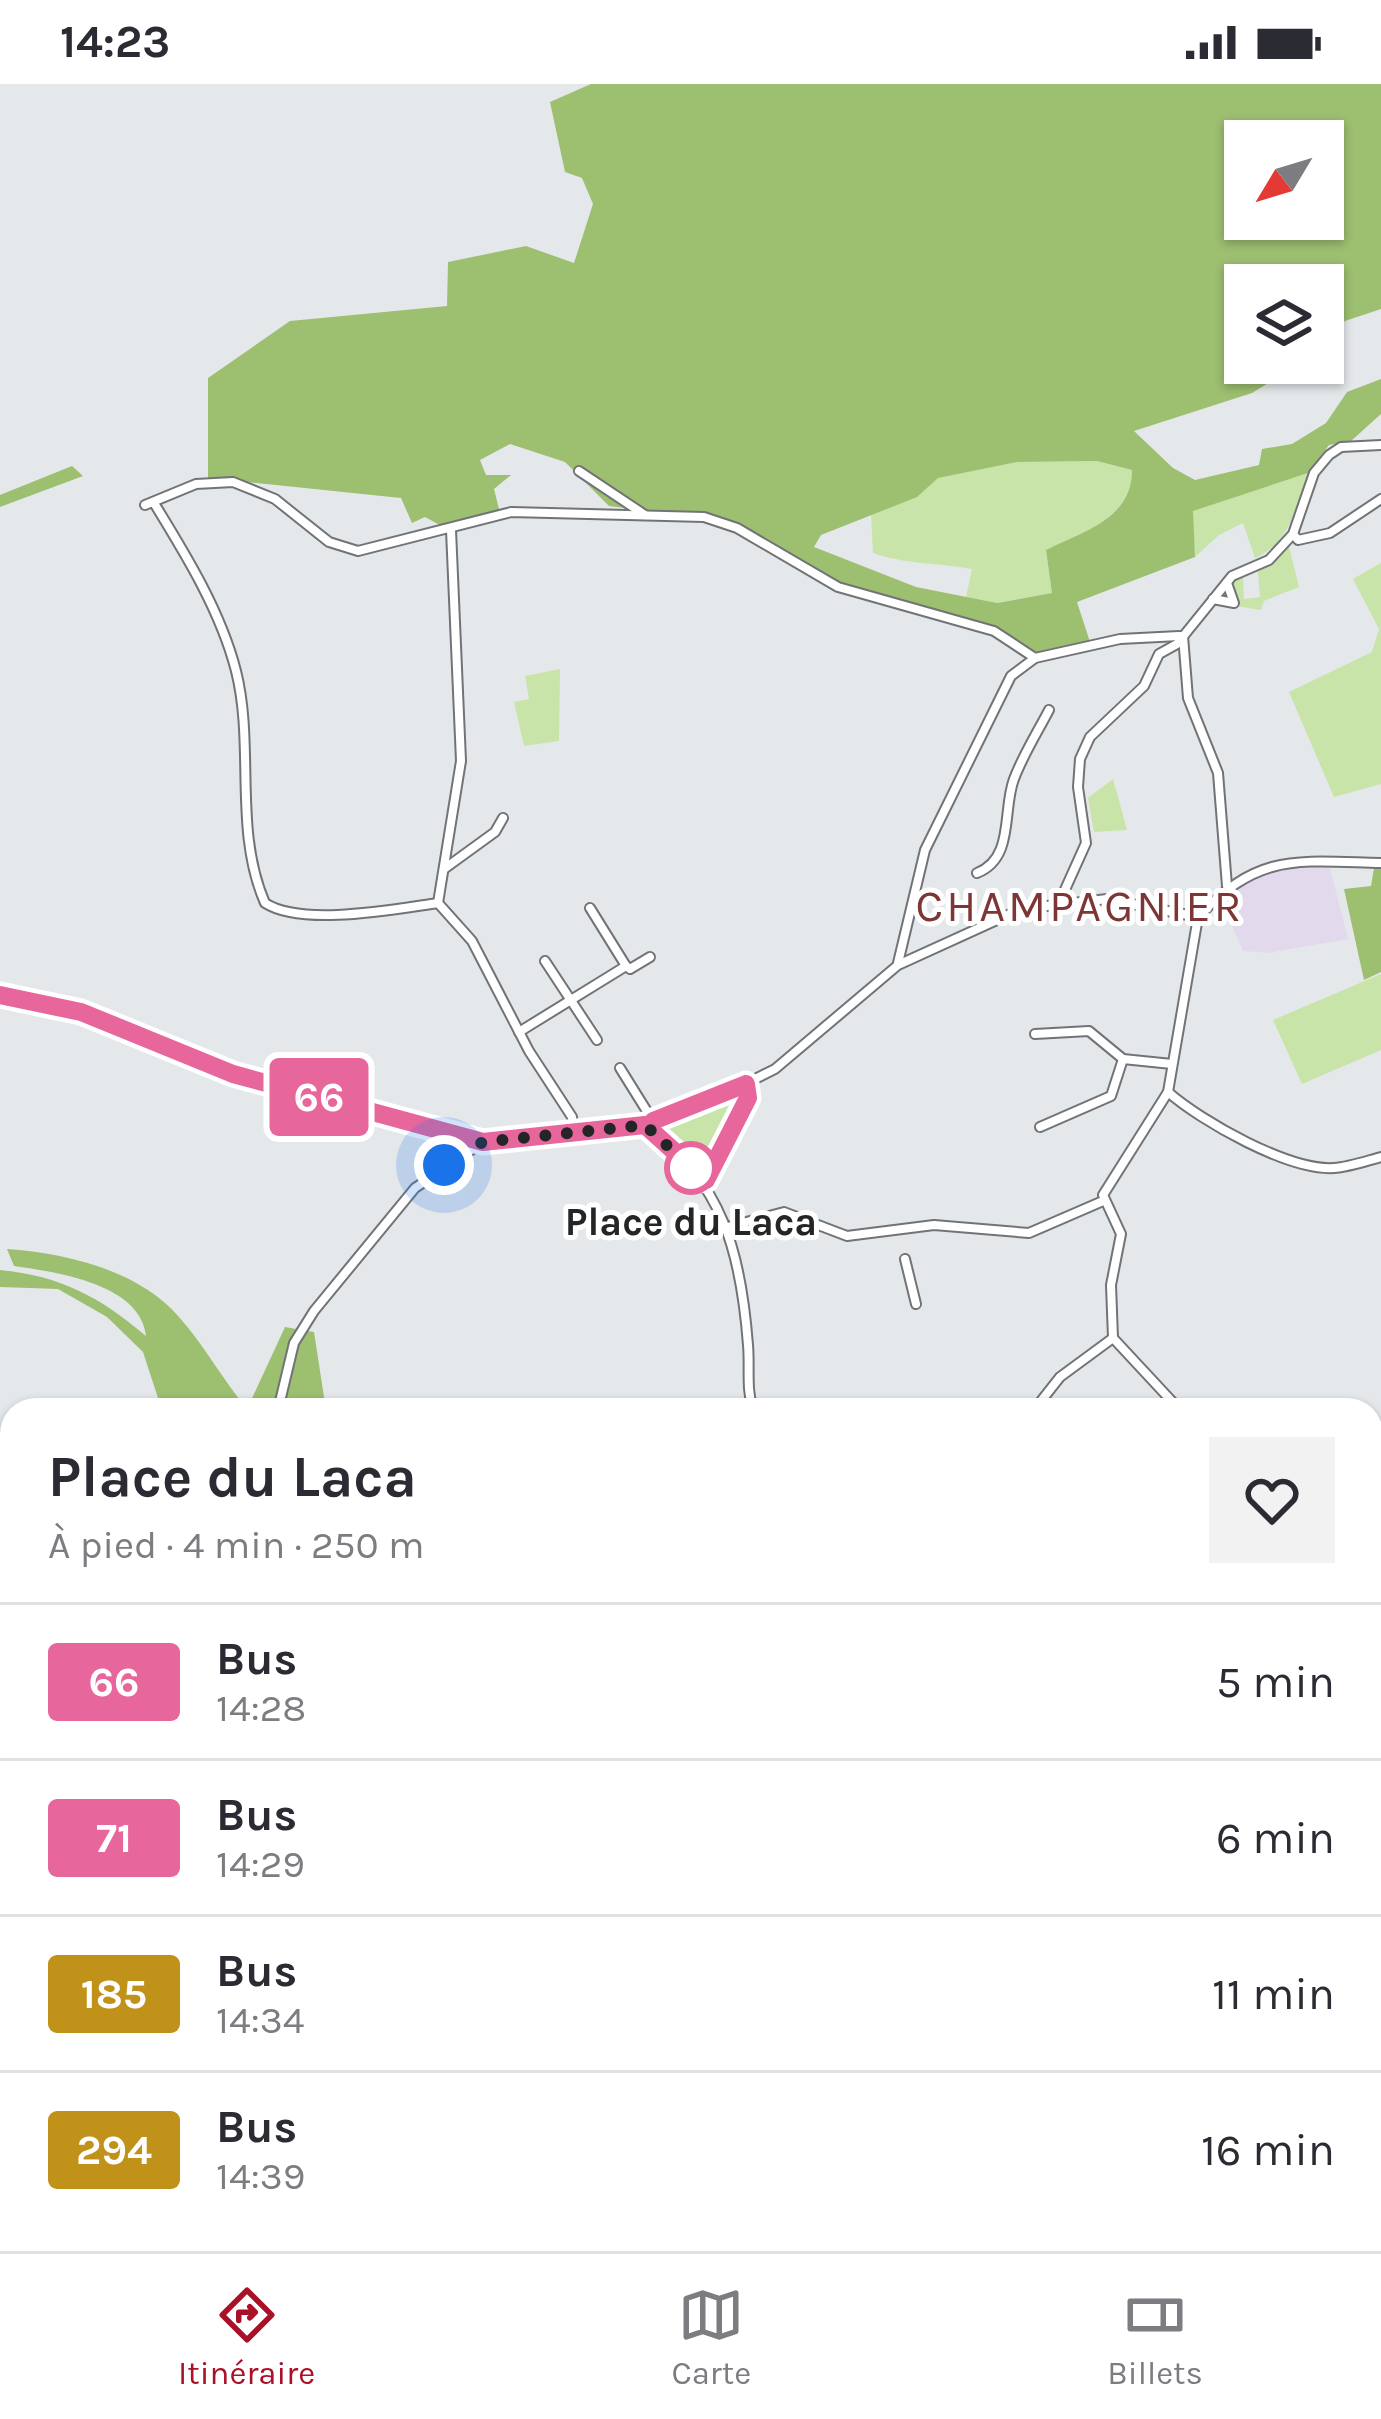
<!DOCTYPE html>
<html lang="fr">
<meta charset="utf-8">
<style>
:root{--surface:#fff;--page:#f2f2f3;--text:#2b2b33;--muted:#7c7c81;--line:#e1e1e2;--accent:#a81127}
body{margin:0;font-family:Karla,sans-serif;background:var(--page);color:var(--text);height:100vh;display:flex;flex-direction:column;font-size:45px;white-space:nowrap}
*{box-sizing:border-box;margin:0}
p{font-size:39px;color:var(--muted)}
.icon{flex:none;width:66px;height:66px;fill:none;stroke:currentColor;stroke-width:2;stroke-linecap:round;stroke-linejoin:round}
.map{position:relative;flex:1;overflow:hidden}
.drawer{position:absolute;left:0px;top:1314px;width:1383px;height:855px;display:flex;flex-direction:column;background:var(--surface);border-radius:36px 36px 0 0;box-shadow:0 3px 9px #0004}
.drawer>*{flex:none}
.badge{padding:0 24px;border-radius:9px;font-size:42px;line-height:78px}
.needle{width:78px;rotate:232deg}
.controls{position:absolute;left:1224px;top:36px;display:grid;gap:24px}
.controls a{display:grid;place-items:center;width:120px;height:120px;border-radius:0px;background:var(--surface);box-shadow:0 3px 9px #0004;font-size:60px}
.you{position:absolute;width:60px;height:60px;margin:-30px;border:9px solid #fff;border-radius:50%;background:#1a73e8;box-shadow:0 0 0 18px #1a73e833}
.map>.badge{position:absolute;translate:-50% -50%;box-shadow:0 0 0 6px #fff}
.round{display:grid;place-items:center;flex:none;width:126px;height:126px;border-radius:0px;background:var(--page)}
.headline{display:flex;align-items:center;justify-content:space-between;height:204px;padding:0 48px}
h1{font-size:57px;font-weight:700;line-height:90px}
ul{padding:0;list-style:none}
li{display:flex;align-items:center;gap:36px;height:156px;padding:0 48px;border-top:3px solid var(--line)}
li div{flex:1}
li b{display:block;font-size:45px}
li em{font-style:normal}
li .badge{min-width:132px;font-weight:700;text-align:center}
.status{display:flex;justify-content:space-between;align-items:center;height:84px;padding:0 60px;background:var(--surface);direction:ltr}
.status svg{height:33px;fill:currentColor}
.menu{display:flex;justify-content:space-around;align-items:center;height:168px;border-top:3px solid var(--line);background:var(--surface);font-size:33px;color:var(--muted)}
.menu a{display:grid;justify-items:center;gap:6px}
.menu .current{color:var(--accent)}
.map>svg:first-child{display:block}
.education{fill:#e3d9ed}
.green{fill:#c8e4a8}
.forest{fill:#9dbf70;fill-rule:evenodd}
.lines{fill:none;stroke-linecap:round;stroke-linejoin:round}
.minor-casing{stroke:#717376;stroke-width:12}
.minor{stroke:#fff;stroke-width:8}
.line-casing{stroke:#fff;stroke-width:27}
.line{stroke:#e7679c;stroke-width:18}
.walk{stroke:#242526;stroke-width:12;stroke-dasharray:0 21.6}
.stop-dot{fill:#fff;stroke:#e7679c;stroke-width:6}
.labels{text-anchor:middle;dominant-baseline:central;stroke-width:10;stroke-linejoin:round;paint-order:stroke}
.stop-label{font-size:39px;font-weight:bold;fill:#242526;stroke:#fff}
.quarter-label{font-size:45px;letter-spacing:3px;fill:#7d3535;stroke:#fff}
</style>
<div class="status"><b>14:23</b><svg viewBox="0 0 49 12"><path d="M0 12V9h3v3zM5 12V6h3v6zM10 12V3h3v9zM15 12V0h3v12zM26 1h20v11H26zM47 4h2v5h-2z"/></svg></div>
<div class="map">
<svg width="1381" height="2167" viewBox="0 0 1381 2167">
<rect width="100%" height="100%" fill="#e5e8eb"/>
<!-- education -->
<polygon class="education" points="1298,782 1330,784 1348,855 1269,869 1243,867 1231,840 1239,799"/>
<!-- green -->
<g class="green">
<path d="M 1097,377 L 1132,386 C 1132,435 1084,447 1046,466 L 1052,509 L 995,519 L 966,513 L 972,485 C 939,479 903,480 873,469 L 871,430 L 916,413 L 937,394 L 1017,378 Z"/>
<path d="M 1308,389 C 1295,423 1292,457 1255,474 L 1243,439 L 1219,451 L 1195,473 L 1192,427 Z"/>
<polygon points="1289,462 1299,503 1264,517 1261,526 1236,522 1233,498 1243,493 1244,515 1260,513 1258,488"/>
<polygon points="1381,479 1381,700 1334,713 1289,608 1372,568 1379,545 1353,495"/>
<polygon points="560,585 559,657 524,662 514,618 529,615 525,592"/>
<polygon points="1113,695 1127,746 1094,748 1088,714"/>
<polygon points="1381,890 1381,966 1302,1000 1273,936"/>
<polygon points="735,1007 743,1018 713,1064 704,1088 654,1041"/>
</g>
<!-- forest -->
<g class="forest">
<path d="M 591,0 L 1381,0 L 1381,225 L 1345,237 L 1323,258 L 1323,201 L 1245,201 L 1245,279 L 1301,279 L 1252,309 L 1134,347 L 1173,384 L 1195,396 L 1259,381 L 1262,365 L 1292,360 L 1326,339 L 1347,308 L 1381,295 L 1381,330 L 1351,357 L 1329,361 L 1308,389 L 1193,427 L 1195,473 L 1077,518 L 1090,558 L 1036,572 L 1000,547 L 833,500 L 718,435 L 609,422 L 565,378 L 510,360 L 480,376 L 486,391 L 511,391 L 494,405 L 499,425 L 449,446 L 425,433 L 412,439 L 401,414 L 208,394 L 208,294 L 290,237 L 447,222 L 448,178 L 526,162 L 574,179 L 593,120 L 582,94 L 565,88 L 550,18 ZM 1245,57 L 1323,57 L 1323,135 L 1245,135 ZM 1097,377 L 1132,386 C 1132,435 1084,447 1046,466 L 1052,509 L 997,519 L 916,503 L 814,463 L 821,451 L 917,413 L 938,394 L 1017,378 Z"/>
<polygon points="72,382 83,392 0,423 0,411"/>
<polygon points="1381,782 1381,888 1364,896 1344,805 1371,802 1374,784"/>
<path d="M 7,1165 C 65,1169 139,1186 179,1233 C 204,1261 223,1296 247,1325 L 285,1243 L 314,1248 L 326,1326 L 168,1326 L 158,1314 L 143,1268 L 107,1233 L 58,1205 L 0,1203 L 0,1186 C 61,1192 100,1213 146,1252 C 141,1200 56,1188 14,1182 Z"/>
<polygon points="0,1512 12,1512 12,2026 0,2039"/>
</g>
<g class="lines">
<!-- minor casing -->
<g class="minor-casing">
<g id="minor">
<polyline points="579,387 645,431"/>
<path d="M 154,419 C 186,471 221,528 236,587 C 255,662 233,746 265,819 C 302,843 395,825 438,819"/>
<polyline points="145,421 196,400 233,398 275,415 329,458 358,467 511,428 704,433 737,444 838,503 994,547 1035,574"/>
<polyline points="1293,450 1298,456 1330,449 1381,415"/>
<polyline points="1213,515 1234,519 1227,499"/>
<polyline points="1183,552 1188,614 1218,689 1227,802"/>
<polyline points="444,785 495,748 503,734"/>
<path d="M 977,789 C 1015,774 1002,726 1014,695 C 1023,671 1037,649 1049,626"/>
<polyline points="438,819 461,677 451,446"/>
<polyline points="438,819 472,857 529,967 572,1033 574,1048"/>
<polyline points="1059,819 1086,759 1078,703 1080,675 1090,653 1144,602 1159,570 1177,560 1232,492 1269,476 1293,450 1314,389 1329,371 1341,363 1381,361"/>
<path d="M 1198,833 C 1259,768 1297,777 1381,779"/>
<polyline points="545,877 597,956"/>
<polyline points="898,879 925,766 1011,592 1035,574 1120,555 1179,552"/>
<polyline points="626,882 630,885 650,873"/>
<polyline points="0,911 81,929 233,990 483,1058"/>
<polyline points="519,948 626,882 590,824"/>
<polyline points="1035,950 1089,947 1123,975 1172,980"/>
<polyline points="620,984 653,1037"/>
<path d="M 1168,1008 C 1201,1037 1289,1087 1334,1084 C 1349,1083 1366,1077 1381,1073"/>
<path d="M 646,1042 C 723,1098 741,1169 748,1261 C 750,1283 746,1305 753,1326"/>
<polyline points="1040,1043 1111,1012 1123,975"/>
<polyline points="707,1096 747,1014 745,1000"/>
<polyline points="724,1144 784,1128 847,1152 934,1141 1029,1149 1103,1117"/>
<polyline points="905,1175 916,1220"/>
<polyline points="1113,1254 1111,1201 1121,1150 1103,1111 1168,1008 1198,833"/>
<polyline points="1113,1254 1180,1326"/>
<polyline points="278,1326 294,1259 314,1227 415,1104 483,1058 626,1046 745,1000 775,985 898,881 1021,825 1107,815 1198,833"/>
<polyline points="1034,1326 1060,1293 1113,1254"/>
<polyline points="1371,1586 1381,1609"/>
<polyline points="0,1858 12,1847"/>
</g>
</g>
<!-- minor -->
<use href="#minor" class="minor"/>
</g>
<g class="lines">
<!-- line casing -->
<g class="line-casing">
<polyline id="line" points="0,911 81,928 233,990 483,1058 645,1041 706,1096 748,1014 746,1000 653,1037"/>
</g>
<!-- line -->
<use href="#line" class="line"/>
<!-- walk -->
<polyline class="walk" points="444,1081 483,1058 645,1041 691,1084"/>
</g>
<!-- markers -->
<circle class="stop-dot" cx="691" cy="1084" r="24"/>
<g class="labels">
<!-- stop labels -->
<g class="stop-label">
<text x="691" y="1138">Place du Laca</text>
</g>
<!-- quarter labels -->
<g class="quarter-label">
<text x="1080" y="822">CHAMPAGNIER</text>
</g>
</g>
</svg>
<div class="controls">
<a><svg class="needle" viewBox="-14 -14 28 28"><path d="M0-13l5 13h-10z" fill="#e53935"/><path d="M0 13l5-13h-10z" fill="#7c7c81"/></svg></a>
<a><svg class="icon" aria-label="layers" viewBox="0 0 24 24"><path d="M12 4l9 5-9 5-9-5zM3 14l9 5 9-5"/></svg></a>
</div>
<div class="you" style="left:444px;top:1081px"></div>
<b class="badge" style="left:319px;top:1013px;background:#e7679c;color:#fff">66</b>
<section class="drawer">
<div class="headline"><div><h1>Place du Laca</h1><p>À pied · 4 min · 250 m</p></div><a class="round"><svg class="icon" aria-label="heart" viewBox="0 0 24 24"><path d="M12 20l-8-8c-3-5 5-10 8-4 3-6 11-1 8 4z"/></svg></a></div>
<ul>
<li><span class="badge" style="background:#e7679c;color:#fff">66</span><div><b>Bus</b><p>14:28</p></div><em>5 min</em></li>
<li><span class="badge" style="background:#e7679c;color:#fff">71</span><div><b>Bus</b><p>14:29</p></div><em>6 min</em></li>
<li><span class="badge" style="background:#c0921a;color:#fff">185</span><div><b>Bus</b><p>14:34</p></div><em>11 min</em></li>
<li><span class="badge" style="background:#c0921a;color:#fff">294</span><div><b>Bus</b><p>14:39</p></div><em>16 min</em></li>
</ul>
</section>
</div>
<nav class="menu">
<a class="current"><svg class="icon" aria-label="directions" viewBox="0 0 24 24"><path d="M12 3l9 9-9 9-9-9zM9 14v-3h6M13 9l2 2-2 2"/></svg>Itinéraire</a>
<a><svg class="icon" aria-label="map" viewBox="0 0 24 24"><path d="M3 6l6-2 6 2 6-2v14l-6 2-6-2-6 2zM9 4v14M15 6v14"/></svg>Carte</a>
<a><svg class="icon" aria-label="tickets" viewBox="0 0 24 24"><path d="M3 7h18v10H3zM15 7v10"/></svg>Billets</a>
</nav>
